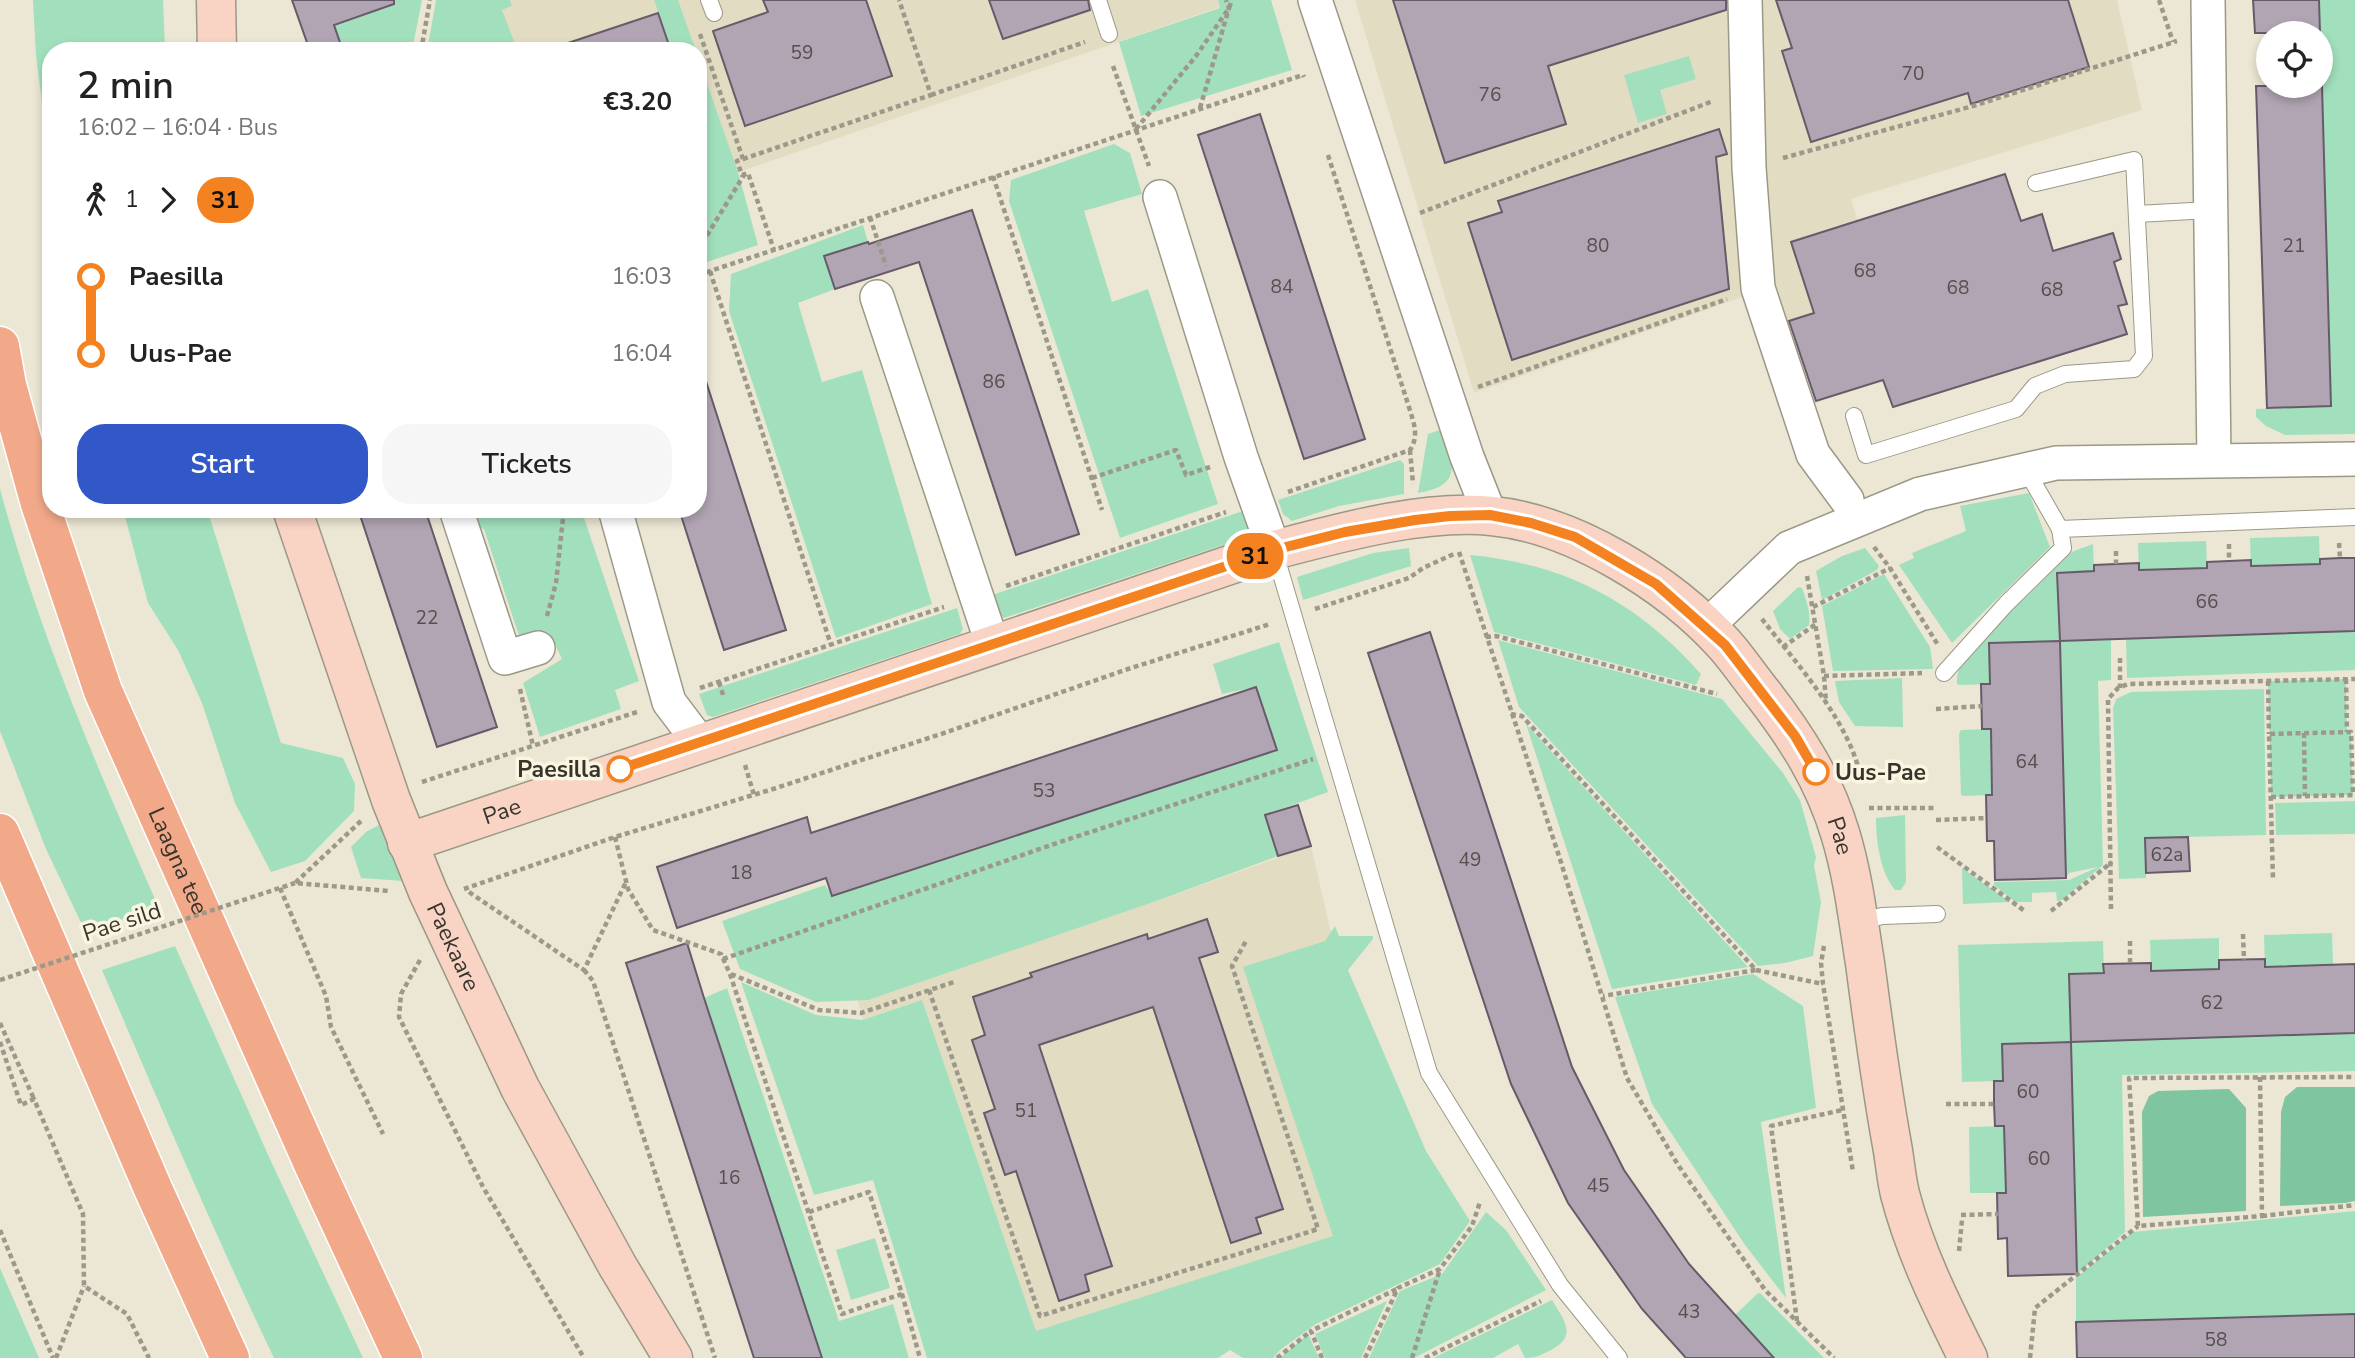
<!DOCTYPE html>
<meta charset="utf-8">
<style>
:root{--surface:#fff;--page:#f6f6f6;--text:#222;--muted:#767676;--accent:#3257c7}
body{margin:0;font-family:"Nunito Sans",sans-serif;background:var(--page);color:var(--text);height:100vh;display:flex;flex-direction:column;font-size:26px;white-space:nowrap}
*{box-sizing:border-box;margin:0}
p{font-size:23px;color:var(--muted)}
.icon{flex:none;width:38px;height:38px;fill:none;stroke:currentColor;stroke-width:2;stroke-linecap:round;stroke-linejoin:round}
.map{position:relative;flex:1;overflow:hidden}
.sheet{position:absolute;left:42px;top:42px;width:665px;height:476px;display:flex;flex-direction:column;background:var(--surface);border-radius:28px;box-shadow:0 4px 10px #0003}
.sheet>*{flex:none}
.badge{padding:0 14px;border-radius:23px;font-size:24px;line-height:46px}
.fabs{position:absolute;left:2256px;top:21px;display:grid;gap:14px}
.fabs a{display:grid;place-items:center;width:77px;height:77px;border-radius:50%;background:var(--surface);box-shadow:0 4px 10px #0003;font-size:35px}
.map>.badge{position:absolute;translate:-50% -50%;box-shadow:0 0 0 4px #fff}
.legs{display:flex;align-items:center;gap:10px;height:77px;padding:0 35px;font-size:23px}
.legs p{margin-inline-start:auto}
.headline{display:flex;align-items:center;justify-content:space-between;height:119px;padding:0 35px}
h1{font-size:38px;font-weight:600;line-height:52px}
.action{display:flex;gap:14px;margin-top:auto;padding:14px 35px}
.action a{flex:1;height:80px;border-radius:28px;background:var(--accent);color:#fff;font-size:28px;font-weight:600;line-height:80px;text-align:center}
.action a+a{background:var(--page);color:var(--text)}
ul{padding:0 35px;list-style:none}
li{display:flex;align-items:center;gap:24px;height:77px;font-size:26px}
li i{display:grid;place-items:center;width:10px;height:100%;margin:0 9px;background:currentColor}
li i::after{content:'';width:18px;height:18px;margin:-9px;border:5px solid;border-radius:50%;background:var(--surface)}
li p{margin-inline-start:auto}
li:first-child i{background:linear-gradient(#0000 50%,currentColor 0)}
li:last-child i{background:linear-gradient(currentColor 50%,#0000 0)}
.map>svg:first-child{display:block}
.built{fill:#e2ddc2}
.green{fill:#a2e0bd}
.forest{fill:#7fc59f}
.building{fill:#b1a4b3;stroke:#675b69;stroke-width:2}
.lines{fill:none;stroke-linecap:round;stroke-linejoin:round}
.lane-casing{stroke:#9c9886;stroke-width:18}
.street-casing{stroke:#9c9886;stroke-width:36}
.secondary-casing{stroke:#9c9886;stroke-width:41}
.primary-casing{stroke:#fff;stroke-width:41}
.path{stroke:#9c988a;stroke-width:4.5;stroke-dasharray:5 3.5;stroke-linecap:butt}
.lane{stroke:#fff;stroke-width:16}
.street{stroke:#fff;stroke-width:33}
.secondary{stroke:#f9d4c4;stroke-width:38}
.primary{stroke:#f2a98a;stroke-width:38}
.path-bridge{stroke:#9c988a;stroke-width:4.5;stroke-dasharray:5 3.5;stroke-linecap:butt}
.line-1-casing{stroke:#fff;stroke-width:16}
.line-1{stroke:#f58220;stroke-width:10}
.stop-1-dot{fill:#fff;stroke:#f58220;stroke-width:3.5}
.labels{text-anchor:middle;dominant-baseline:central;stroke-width:7;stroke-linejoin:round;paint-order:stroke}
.number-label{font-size:19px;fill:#55504e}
.stop-label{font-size:23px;font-weight:bold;fill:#36342c;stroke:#f9f5e1;text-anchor:end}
.street-label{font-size:23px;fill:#36342c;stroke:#f9f5e1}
</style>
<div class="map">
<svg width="2355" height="1358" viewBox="0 0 2355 1358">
<rect width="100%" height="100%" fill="#ece7d4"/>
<!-- built -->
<g class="built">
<polygon points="510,0 1218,0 1220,7 698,186 698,51 518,51 502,10 512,6"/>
<polygon points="1355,0 2117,0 2142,110 1851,199 1880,295 1762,334 1748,295 1474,393"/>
<polygon points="1311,846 1331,932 1447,1225 967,1358 842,951 1159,900"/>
</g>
<!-- green -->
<g class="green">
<polygon points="33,0 163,0 165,51 51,51 51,170 36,56"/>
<polygon points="360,0 422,0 412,51 343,51 334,25 365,15"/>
<polygon points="436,0 510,0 512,6 502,10 518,51 427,51"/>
<polygon points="654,0 678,0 696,51 672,51"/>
<polygon points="1218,0 1271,0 1292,70 1141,116 1119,42 1220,8"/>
<polygon points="2319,0 2355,0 2355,434 2285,435 2266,426 2256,417 2256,409 2331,406"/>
<polygon points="1689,56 1696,79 1660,90 1667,114 1638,123 1624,75"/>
<polygon points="698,58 738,172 758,245 698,265"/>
<polygon points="1114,144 1130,153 1142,194 1084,211 1112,302 1148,289 1218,504 1120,538 1009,201 1011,180"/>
<polygon points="863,225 868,242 825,256 835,289 798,303 822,382 862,370 932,604 836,638 729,311 731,274"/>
<path d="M 1443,429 C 1454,463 1463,486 1418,493 L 1428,434 Z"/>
<polygon points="1400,460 1404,464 1404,494 1339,506 1292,521 1283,514 1278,500"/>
<path d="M 0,489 C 39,634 99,772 159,908 L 85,931 L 46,849 L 0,731 Z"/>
<polygon points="2029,493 2050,547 1952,643 1899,565 1914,558 1912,553 1966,531 1960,506"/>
<polygon points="123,509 210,509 208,512 281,743 343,758 355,784 354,811 305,861 271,872 235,803 202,703 178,650 148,603"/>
<polygon points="467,509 581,509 639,681 615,690 621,709 540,737 523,683 562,659 553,640 537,631 520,639 484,529 471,524"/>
<polygon points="1246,510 1253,529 1250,536 1004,618 998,612 992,595"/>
<polygon points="2319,536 2320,564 2251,566 2250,538"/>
<polygon points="2206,541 2207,568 2139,570 2138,543"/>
<path d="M 2093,544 L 2094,571 L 2057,573 L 2060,641 L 2111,640 L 2111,680 L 2098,681 L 2103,865 L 2062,900 L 2057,901 L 2056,892 L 2032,893 L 2032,902 L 2015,902 L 1994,885 L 1994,882 L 2069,880 L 2098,867 L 2069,873 L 2066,878 L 1989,643 L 1990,684 L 1960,685 L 1957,684 C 1956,671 1962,662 1970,652 L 2068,555 L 2074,551 Z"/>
<polygon points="1409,548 1411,566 1303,600 1297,577 1373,553"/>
<polygon points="1865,548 1879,566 1877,570 1822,600 1816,571 1842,556"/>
<path d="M 1470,555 C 1566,564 1637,602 1701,674 L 1696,685 L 1494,632 Z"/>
<polygon points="1884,574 1930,647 1933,669 1833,671 1822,606"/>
<path d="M 1798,587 L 1802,588 C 1806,599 1811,613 1809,625 L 1790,639 L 1780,629 L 1773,611 Z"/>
<polygon points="957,608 963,629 960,634 713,717 707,715 699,694"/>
<polygon points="2355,631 2355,670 2127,678 2126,639"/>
<polygon points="1498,640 1722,699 1783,773 1800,800 1816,857 1814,866 1821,902 1813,956 1785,963 1758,966 1519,707"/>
<polygon points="1279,642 1328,792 1265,815 1278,856 1159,900 868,1000 816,1002 740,969 722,921 825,885 832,895 1276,749 1256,687 1222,694 1213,664"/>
<polygon points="1902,678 1903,727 1855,726 1839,702 1835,681"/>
<polygon points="2346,679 2347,731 2351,732 2353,795 2271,797 2268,681"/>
<polygon points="2264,689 2266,835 2145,838 2146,878 2119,879 2113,708 2116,699 2131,692"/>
<polygon points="1526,724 1748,967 1612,989"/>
<polygon points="1991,729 1992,795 1964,796 1961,795 1959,734 1961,730"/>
<polygon points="2355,801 2355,834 2276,835 2275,803"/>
<path d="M 1905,815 L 1906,882 L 1901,890 L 1895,890 C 1880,872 1876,841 1876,818 Z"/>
<polygon points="379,825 403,881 361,878 351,847 366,832"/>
<polygon points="1962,868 2010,902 1963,904"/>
<polygon points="1335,926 1339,936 1373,936 1373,939 1348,970 1426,1151 1470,1221 1440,1264 1316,1324 1280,1350 1273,1358 1243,1358 1230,1350 1218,1358 927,1358 873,1180 814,1195 741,982 816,1015 863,1020 922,1000 1036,1331 1333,1236 1243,967 1325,941"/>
<polygon points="2332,933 2333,965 2265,967 2264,935"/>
<polygon points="2219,938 2219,969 2151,971 2150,940"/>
<polygon points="2103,941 2104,973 2069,974 2072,1042 2355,1033 2355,1071 2122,1075 2125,1232 2077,1274 2071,1043 2002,1044 2003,1081 1962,1082 1958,945"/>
<path d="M 175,946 L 269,1157 L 363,1358 L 274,1358 C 213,1231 158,1100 102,970 Z"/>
<polygon points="1753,974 1803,1006 1816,1108 1761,1122 1786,1298 1745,1245 1652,1104 1615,997"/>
<polygon points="727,988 839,1321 893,1304 909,1358 822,1358 704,998"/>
<polygon points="2004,1126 2006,1193 1970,1193 1969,1127"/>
<polygon points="2355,1211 2355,1314 2076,1322 2076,1278 2133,1232"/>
<polygon points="1486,1212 1506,1230 1546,1290 1414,1358 1369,1358 1400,1291 1442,1274"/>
<polygon points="875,1238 890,1288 851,1300 836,1250"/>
<polygon points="0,1268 39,1358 0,1358"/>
<polygon points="1760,1293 1824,1358 1774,1358 1735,1315 1757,1294"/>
<path d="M 1552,1300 C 1564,1320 1578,1336 1551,1350 C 1541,1355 1536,1358 1525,1358 L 1518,1344 L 1493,1358 L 1433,1358 Z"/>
<polygon points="1387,1301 1361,1358 1325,1358 1315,1334"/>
<polygon points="1308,1334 1319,1358 1280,1358"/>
</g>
<!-- forest -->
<g class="forest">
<polygon points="2297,1087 2355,1087 2355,1201 2345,1203 2280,1206 2281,1112 2285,1097"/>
<polygon points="2229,1089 2246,1108 2246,1211 2143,1217 2142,1112 2149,1096 2158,1091"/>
</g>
<!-- building -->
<g class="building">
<polygon points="292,0 394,0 394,4 334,25 343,51 310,51"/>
<polygon points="763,0 866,0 892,76 745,126 713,31 768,12"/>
<polygon points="989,0 1088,0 1090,10 1003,39"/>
<polygon points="1393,0 1726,0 1726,10 1548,66 1566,124 1445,163"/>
<polygon points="1776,0 2068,0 2089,67 1971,104 1968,93 1811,142 1782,51 1792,48"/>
<polygon points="2253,0 2319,0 2320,33 2255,33"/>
<polygon points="658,13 671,51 560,51 559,46"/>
<polygon points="2256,86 2322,86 2331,406 2267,408"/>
<polygon points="1260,114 1365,439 1304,459 1198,135"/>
<polygon points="1719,129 1727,154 1716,157 1729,289 1512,360 1468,223 1502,212 1498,201"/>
<polygon points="2005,174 2021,221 2042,214 2053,251 2113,233 2121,259 2114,262 2127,304 2118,306 2127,334 1893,407 1883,380 1816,401 1789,321 1814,313 1791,242"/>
<polygon points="972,210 1079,534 1016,555 919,262 835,289 824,256 868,242 869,244"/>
<polygon points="704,375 786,630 724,650 679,509 698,509 698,376"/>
<polygon points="358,509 425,509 497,727 437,747"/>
<polygon points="2340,558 2355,558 2355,631 2060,641 2057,573 2094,571 2094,565 2139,563 2139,570 2207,568 2207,562 2251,560 2251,566 2320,564 2320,559"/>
<polygon points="1430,632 1572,1067 1624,1170 1689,1264 1774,1358 1686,1358 1642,1309 1568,1203 1511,1084 1368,653"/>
<polygon points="2060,641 2066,878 1995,880 1994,841 1987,841 1986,795 1992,795 1991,729 1982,729 1981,684 1990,684 1989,643"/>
<polygon points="1256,687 1277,750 832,896 826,878 677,928 657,867 807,817 811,833"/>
<polygon points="1298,805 1311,846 1278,856 1265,815"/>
<polygon points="2188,837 2190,871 2146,873 2145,838"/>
<polygon points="1207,919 1218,952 1199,958 1283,1209 1256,1218 1261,1233 1231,1243 1153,1007 1039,1045 1112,1266 1085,1275 1089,1291 1059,1301 1016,1171 1005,1175 984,1113 995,1109 972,1040 985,1035 973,997 1032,977 1030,973 1147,934 1148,939"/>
<polygon points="687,943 704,998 822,1358 754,1358 626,963"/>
<polygon points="2265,959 2265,967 2355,964 2355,1033 2071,1042 2069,974 2104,973 2103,964 2151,963 2151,971 2219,969 2219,960"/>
<polygon points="2071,1042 2077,1274 2008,1276 2007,1238 1998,1239 1997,1193 2006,1193 2004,1126 1995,1126 1994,1104 1994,1081 2003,1081 2002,1044"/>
<polygon points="2355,1314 2355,1358 2077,1358 2076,1322"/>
</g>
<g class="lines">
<!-- lane casing -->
<g class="lane-casing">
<g id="lane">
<polyline points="709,0 714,13"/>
<polyline points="1098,0 1109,34"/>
<polyline points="2137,214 2210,210"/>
<polyline points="1854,416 1866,455 2016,409 2035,386 2065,374 2134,369 2144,356 2134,160 2036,183"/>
<polyline points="2025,468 2060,529 2355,517"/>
<polyline points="1274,550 1429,1073 1560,1285 1619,1358"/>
<polyline points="1944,673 2006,604 2063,548 2060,529"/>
<polyline points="1859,922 1882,916 1937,914"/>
</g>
</g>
<!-- street casing -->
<g class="street-casing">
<g id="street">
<polyline points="1315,0 1467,457 1490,515"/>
<polyline points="1745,0 1749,168 1758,288 1813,454 1847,500"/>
<polyline points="2208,0 2214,460"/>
<polyline points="1160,197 1241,457 1274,550"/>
<polyline points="877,297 992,643"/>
<polyline points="456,509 505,658 538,648"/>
<polyline points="615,509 669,702 700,743"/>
<polyline points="1706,627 1789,548 1920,494 2056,463 2355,459"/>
</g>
</g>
<!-- secondary casing -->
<g class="secondary-casing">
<g id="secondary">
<polyline points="216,0 217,51"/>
<path id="s1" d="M 292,509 L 391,800 L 428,892 L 520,1088 L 617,1265 L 673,1358"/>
<path id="s2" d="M 407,843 L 1274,550 C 1339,533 1424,509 1492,516 C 1574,524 1670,584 1725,645 C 1739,661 1751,679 1764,695 C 1797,738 1824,780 1840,833 C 1853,875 1858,919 1865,963 C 1873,1024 1881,1084 1892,1145 C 1895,1161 1896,1178 1900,1194 C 1915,1252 1942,1306 1968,1358"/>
</g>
</g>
<!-- primary casing -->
<g class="primary-casing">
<g id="primary">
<path id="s3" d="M 0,346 L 7,385 L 40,504 L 103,691 L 314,1166 L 403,1358"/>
<polyline points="0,833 154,1191 230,1358"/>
</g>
</g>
<!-- path -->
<g class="path">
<polyline points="2159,0 2173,42"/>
<polyline points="700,34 743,159 737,161 742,175 748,173 774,250"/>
<polyline points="421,51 430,0"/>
<polyline points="1113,66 1149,166"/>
<polyline points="931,95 1085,42"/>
<polyline points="1200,108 1229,8 1226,0"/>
<polyline points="1136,129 1196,56 1229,8 1232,0"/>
<polyline points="1783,158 1973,106 2177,41"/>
<polyline points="743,159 931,95 899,0"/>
<polyline points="993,176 1102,510"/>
<polyline points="1420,213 1713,101"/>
<polyline points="870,217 886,266"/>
<polyline points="698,250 744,175"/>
<polyline points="710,271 831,645"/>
<polyline points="698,275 1303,75 1304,77"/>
<polyline points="1478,387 1727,299"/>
<polyline points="1410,450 1413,484"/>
<polyline points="1092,478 1176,450 1186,475 1210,467"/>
<path d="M 1288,492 L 1410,450 C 1420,435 1413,421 1408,404 L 1327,152"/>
<polyline points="2339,543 2340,558"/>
<polyline points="2229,544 2229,561"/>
<polyline points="1874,547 1890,568 1938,645"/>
<polyline points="2116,551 2116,564"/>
<polyline points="1459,552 1560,859 1627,1078 1678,1165 1765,1290 1834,1358"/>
<polyline points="1807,576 1824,676 1826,702"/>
<polyline points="1006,586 1226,512"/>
<polyline points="1813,607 1890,568"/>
<polyline points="1315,609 1409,578 1423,568 1456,553"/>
<polyline points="547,616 556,583 564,509"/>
<path d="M 1762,619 C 1796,663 1852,724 1861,780"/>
<polyline points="1486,637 1496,636 1717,694"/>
<polyline points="1783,647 1816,624"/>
<polyline points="2120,658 2120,688"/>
<polyline points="1824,676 1922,673"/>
<polyline points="2346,679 2347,732"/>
<polyline points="2268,681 2269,734"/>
<polyline points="719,682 724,698"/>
<polyline points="700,688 944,607"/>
<polyline points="520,689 533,746"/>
<polyline points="1936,709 1982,706"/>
<polyline points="1511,714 1522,716 1756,970 1603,996"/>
<polyline points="2304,733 2305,796"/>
<polyline points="745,765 754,795"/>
<polyline points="422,782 640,711"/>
<polyline points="2271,797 2353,795 2351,732 2269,734 2273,880"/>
<polyline points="1869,808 1937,808"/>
<polyline points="1936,820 1987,818"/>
<polyline points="361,821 295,883 389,891"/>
<polyline points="615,837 628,889 653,930 721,954 730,974 842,1314 902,1294"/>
<polyline points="1937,847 2026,912"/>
<polyline points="280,888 326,996 331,1027 383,1134"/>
<polyline points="464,889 615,837 773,789 944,733 1128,669 1270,624"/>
<polyline points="469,892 584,970 626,882"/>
<polyline points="2111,909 2108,699 2118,688 2128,684 2355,679"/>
<polyline points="2051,911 2112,862"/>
<polyline points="2243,934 2244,960"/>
<polyline points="1824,946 1821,963 1823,984 1853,1172"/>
<polyline points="723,959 1057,843 1313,759"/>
<polyline points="420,960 401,994 399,1017 483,1187 584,1358"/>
<polyline points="2130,963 2130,938"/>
<polyline points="584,970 593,981 715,1358"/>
<polyline points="1756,970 1823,984"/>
<polyline points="731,974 819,1010 861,1013 954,982"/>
<polyline points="929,990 1040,1316 1318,1229 1232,966 1246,941"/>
<polyline points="0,1023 34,1099"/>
<polyline points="0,1042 21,1105 34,1099 83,1214 84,1286 127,1314 149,1358"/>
<polyline points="2260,1077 2262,1216 2138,1226 2129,1078 2355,1077"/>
<polyline points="1946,1104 1994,1104"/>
<polyline points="809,1212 869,1192 902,1294 920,1358"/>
<polyline points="1961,1215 1998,1214"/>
<polyline points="2262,1216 2355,1205"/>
<polyline points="0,1230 53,1358"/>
<polyline points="1959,1251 1962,1220"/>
<polyline points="1797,1321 1771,1126 1842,1110"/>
<polyline points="56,1358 84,1286"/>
<polyline points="1277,1358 1311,1331"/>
<polyline points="1322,1358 1311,1331 1397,1289"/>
<polyline points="1365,1358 1398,1288 1440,1269 1472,1226 1480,1202"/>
<polyline points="1412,1358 1440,1269"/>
<polyline points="1425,1358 1541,1301"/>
<polyline points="2030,1358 2035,1308 2138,1226"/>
</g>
<!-- lane -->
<use href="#lane" class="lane"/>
<!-- street -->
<use href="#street" class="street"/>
<!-- secondary -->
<use href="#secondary" class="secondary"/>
<!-- primary -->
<use href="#primary" class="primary"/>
<!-- path-bridge -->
<polyline class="path-bridge" points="0,980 295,883"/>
</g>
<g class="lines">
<!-- line-1 casing -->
<g class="line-1-casing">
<polyline id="line-1" points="620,769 1274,550 1345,532 1415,520 1450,516 1490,515 1531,523 1575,537 1656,584 1725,645 1795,736 1816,772"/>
</g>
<!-- line-1 -->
<use href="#line-1" class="line-1"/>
</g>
<!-- markers -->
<g class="stop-1-dot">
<circle cx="620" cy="769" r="12"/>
<circle cx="1816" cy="772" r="12"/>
</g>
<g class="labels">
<!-- number labels -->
<g class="number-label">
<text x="802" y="53">59</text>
<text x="1913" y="74">70</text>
<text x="1490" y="95">76</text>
<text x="1598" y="246">80</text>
<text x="2294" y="246">21</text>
<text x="1865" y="271">68</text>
<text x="1282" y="287">84</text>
<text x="1958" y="288">68</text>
<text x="2052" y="290">68</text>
<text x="994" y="382">86</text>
<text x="2207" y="602">66</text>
<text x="427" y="618">22</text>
<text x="2027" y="762">64</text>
<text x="1044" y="791">53</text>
<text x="2167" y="855">62a</text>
<text x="1470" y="860">49</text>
<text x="741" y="873">18</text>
<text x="2212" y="1003">62</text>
<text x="2028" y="1092">60</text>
<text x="1026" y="1111">51</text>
<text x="2039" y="1159">60</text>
<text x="729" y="1178">16</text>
<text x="1598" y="1186">45</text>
<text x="1689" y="1312">43</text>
<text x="2216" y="1340">58</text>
</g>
<!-- stop labels -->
<g class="stop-label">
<text x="601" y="769">Paesilla</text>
<text x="1835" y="772" text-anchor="start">Uus-Pae</text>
</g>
<!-- street labels -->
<g class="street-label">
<text stroke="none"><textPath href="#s2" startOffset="100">Pae</textPath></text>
<text stroke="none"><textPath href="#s2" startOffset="1633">Pae</textPath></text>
<text stroke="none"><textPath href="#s3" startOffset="546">Laagna tee</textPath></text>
<text transform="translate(122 922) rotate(-18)">Pae sild</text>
<text stroke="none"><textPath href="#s1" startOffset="467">Paekaare</textPath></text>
</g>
</g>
</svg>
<div class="fabs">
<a><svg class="icon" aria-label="locate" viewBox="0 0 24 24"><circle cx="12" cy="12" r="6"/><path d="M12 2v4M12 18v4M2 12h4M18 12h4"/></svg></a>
</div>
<b class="badge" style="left:1255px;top:556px;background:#f58220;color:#111">31</b>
<section class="sheet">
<div class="headline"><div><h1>2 min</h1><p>16:02 – 16:04 · Bus</p></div><b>€3.20</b></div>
<div class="legs"><svg class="icon" aria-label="walk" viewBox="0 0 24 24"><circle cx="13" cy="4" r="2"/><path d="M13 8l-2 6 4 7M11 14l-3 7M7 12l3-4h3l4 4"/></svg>1<svg class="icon" aria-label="forward" viewBox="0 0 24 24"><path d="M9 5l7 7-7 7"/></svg><b class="badge" style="background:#f58220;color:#111">31</b></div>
<ul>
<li><i style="color:#f58220"></i><b>Paesilla</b><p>16:03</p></li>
<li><i style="color:#f58220"></i><b>Uus-Pae</b><p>16:04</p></li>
</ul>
<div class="action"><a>Start</a><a>Tickets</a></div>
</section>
</div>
